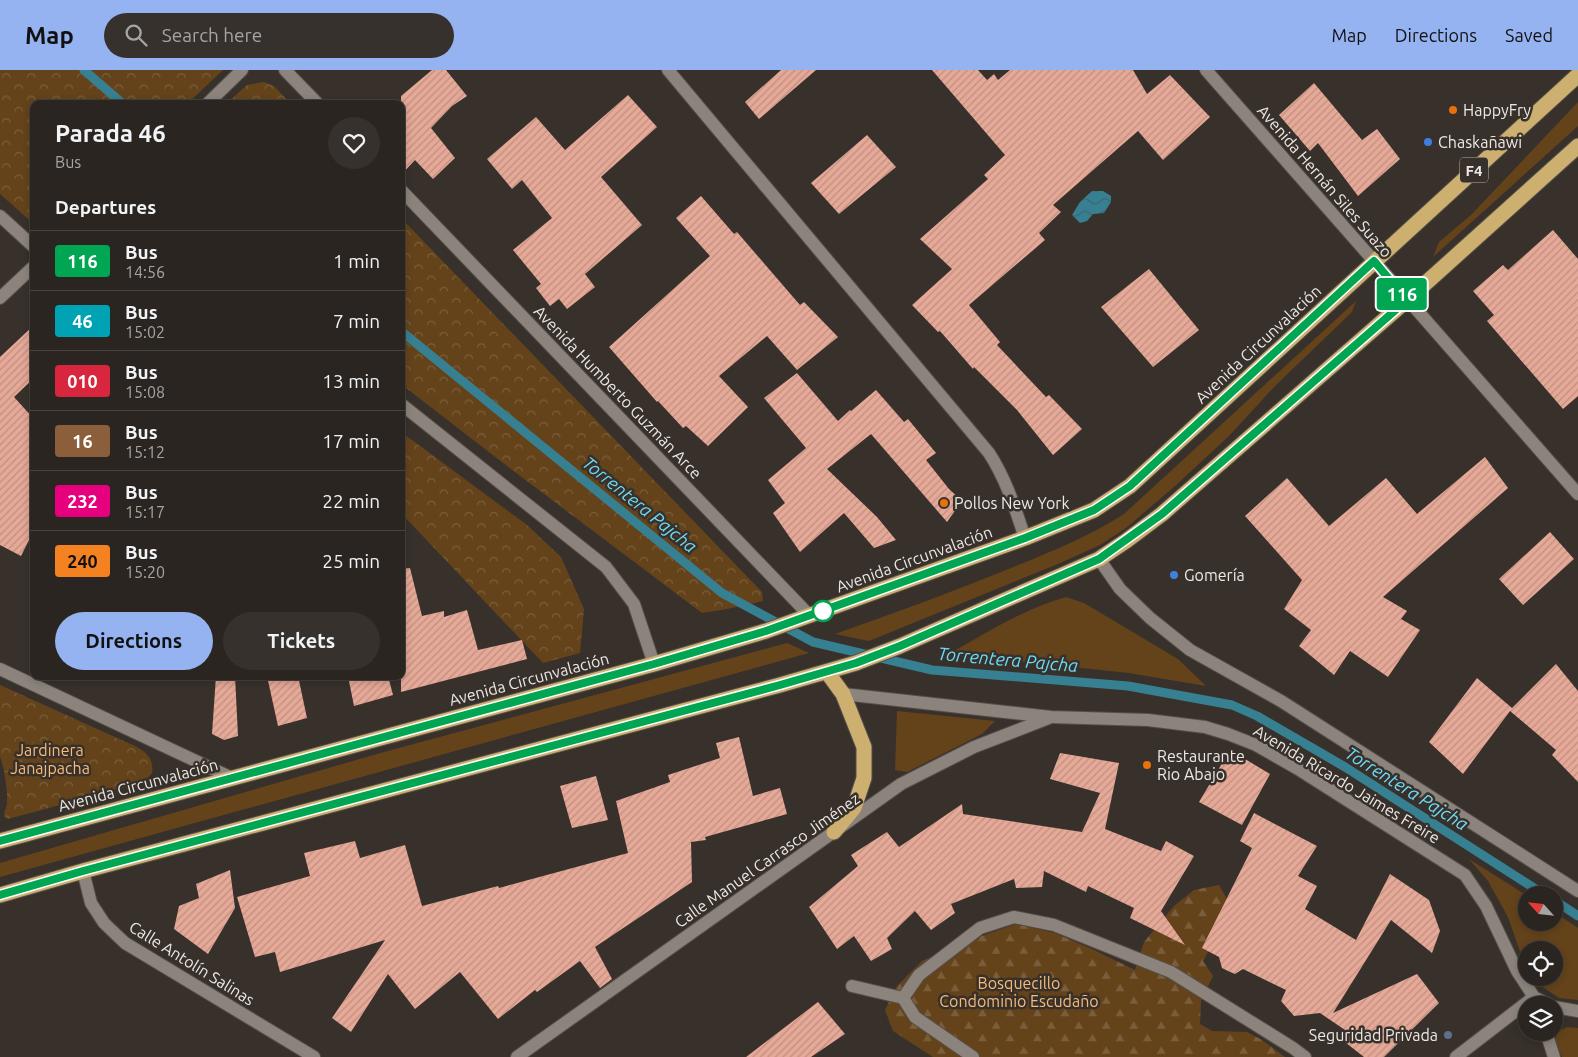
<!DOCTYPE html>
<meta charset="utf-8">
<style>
:root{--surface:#2a2520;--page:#36312d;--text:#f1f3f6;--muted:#a5a5a5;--line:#46423e;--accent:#95b2f1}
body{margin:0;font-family:Ubuntu,sans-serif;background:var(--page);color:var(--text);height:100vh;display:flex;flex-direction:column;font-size:19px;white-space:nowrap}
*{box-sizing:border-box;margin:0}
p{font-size:16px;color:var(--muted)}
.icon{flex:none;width:28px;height:28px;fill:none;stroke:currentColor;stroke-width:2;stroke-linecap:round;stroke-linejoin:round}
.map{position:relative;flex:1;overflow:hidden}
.side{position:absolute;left:30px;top:30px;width:375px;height:580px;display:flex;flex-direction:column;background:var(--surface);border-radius:10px;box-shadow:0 2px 8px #0003,0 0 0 1px var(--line)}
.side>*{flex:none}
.badge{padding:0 10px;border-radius:4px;font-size:18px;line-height:32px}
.needle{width:32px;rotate:297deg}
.buttons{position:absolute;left:1518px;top:816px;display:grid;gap:10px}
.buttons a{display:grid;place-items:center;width:45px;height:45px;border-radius:50%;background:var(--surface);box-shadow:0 2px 8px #0003,0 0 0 1px var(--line);font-size:25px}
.map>.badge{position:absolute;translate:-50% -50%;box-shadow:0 0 0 2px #fff}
h2{padding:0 25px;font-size:19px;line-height:45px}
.round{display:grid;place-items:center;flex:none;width:52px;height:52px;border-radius:26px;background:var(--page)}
.head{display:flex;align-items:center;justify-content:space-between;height:85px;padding:0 25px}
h1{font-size:24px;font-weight:600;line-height:38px}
.button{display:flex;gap:10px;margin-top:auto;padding:10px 25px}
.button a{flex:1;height:58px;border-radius:30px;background:var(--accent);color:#111;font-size:20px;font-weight:600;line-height:58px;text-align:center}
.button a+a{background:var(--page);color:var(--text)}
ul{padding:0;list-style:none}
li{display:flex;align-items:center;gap:15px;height:60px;padding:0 25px;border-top:1px solid var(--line)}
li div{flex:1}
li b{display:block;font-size:19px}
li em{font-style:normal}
li .badge{min-width:55px;font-weight:700;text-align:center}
header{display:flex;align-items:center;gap:30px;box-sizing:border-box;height:70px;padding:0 25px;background:var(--accent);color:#111}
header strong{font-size:24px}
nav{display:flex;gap:28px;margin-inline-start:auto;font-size:18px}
.search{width:350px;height:45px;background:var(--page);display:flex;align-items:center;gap:12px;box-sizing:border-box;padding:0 18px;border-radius:28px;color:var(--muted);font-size:19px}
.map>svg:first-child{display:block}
.grass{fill:#64431b}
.forest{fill:url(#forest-firs)}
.park{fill:url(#park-crowns)}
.garden{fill:url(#garden-dots)}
.water{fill:url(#water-waves)}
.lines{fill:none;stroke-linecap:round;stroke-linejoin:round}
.stream{stroke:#368092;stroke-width:9}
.building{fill:url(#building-hatch)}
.street-casing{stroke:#544f49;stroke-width:14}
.secondary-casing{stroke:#544f49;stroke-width:14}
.highway-casing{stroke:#544f49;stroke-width:17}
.street{stroke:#8b837c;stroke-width:12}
.secondary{stroke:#8b837c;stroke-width:12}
.highway{stroke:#cdb06f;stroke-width:15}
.line-casing{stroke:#fff;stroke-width:11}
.line{stroke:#00a651;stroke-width:8}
.food-dot{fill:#e8710a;stroke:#38312b;stroke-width:2}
.shop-dot{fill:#3f7fe0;stroke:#38312b;stroke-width:2}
.stop-dot{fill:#fff;stroke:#00a651;stroke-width:2.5}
.service-dot{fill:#5c6f8a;stroke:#38312b;stroke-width:2}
.labels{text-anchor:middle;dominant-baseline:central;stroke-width:5;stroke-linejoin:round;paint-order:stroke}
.shield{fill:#38312b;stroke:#b6b1ac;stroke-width:1}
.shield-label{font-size:15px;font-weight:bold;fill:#ece8e4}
.poi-label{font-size:16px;fill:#ece8e4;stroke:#38312b;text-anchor:start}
.street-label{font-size:16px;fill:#ece8e4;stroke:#38312b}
.park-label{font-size:16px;fill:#f7bb79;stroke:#38312b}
.water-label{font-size:18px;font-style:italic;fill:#6cdaf6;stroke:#38312b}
</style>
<header>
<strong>Map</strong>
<div class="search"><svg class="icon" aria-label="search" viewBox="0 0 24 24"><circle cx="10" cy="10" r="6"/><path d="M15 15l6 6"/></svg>Search here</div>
<nav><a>Map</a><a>Directions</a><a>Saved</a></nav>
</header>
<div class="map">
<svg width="1578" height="987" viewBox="0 0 1578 987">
<defs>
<pattern id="forest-firs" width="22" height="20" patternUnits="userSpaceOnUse" patternTransform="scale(1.25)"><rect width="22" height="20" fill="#64431b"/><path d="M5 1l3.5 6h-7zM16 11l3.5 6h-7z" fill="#7a5e3c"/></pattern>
<pattern id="park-crowns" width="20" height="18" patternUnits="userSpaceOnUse" patternTransform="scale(1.25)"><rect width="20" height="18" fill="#64431b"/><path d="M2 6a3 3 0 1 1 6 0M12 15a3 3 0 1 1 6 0" fill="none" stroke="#7a5e3c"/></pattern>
<pattern id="garden-dots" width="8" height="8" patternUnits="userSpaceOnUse" patternTransform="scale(1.25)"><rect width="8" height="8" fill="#64431b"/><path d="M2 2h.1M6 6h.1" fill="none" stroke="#7a5e3c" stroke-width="1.8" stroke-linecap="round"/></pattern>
<pattern id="water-waves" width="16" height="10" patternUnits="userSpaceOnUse" patternTransform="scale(1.25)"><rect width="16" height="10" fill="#368092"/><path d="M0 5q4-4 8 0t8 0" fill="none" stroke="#3e666f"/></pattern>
<pattern id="building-hatch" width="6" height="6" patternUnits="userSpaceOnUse" patternTransform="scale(1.25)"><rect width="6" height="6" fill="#e6a897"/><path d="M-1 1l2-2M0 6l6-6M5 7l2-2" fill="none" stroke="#be9082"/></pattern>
</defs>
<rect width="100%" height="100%" fill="#38312b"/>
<!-- grass -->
<g class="grass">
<polygon points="1578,32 1578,56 1433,187 1439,172 1471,145"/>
<path d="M 1356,231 L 1352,242 L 1276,315 L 1228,367 L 1175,416 L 1126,458 L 1100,475 L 1058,494 L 869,571 L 835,564 C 898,542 960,519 1021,494 C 1057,479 1092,465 1124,444 Z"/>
<path d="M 1066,527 L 1084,533 L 1178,589 L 1206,616 L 1129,603 L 949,584 C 986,563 1024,539 1066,527 Z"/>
<polygon points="787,573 809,583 0,807 0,793 384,682"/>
<polygon points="897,641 995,651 982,664 907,702 895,700"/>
<polygon points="1469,789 1526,825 1526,852 1554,852 1554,842 1578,858 1578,930 1559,928 1538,914 1534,908 1554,908 1554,880 1526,880 1526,895 1523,890 1508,847 1488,811"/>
<polygon points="1567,957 1578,958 1578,987 1562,987 1555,969 1559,961"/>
</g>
<!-- forest -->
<polygon class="forest" points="1219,815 1232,838 1203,891 1213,906 1201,931 1200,954 1212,961 1247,962 1262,970 1285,987 933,987 893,961 885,940 897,916 922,891 979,867 1016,854 1055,863 1094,880 1135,900 1144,872 1174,836 1194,820"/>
<!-- park -->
<g class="park">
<polygon points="0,0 223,0 187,34 34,34 34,154 0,124"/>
<polygon points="264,12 274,16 291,34 226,34 247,15"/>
<polygon points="401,148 762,522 763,531 727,539 702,543 507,396 401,314"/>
<polygon points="401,362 527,455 561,487 584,539 580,583 543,593 401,443"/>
<path d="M 0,615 L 137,677 C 147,683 154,689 152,703 L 144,712 L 8,749 L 5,747 L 4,744 L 7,734 L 7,722 L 4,700 L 0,686 Z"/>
</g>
<!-- garden -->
<polygon class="garden" points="31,667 87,695 44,708"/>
<!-- water -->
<polygon class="water" points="1092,121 1103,121 1111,126 1111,132 1104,143 1093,144 1087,151 1080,153 1072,145 1080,132"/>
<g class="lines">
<!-- stream -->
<g class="stream">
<polyline points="84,0 123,34"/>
<polyline points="401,261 722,523 813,572 932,600 1128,616 1232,635 1257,646 1345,697 1545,825"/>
<polyline points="1554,830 1578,846"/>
</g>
</g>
<!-- building -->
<g class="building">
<polygon points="432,0 446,0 467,26 452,36 431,58 455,88 433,109 415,90 401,105 401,26"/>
<polygon points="781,0 816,0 759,49 745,32"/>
<polygon points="932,0 978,0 987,10 994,4 998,10 1010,0 1133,0 1147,24 1170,5 1210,47 1163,90 1138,61 1053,135 1061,142 1039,163 1045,170 969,235 1000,272 997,275 1046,327 1049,325 1082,359 1053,385 1017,340 974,297 973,299 940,261 938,262 912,235 952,199 920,169 988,109 984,105 1005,85"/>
<polygon points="1314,13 1362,70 1377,59 1400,89 1358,126 1318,73 1310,81 1279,45"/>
<polygon points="628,25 657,57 601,107 642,155 585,204 595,217 567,239 559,229 550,236 536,218 541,214 513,180 552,148 522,110 512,119 487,89 536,47 565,80"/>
<polygon points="867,65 896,97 839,144 811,113"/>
<polygon points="701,126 734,164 737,162 800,235 804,232 838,267 797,300 767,266 719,306 748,337 708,376 686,356 683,358 658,331 657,332 609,277 710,186 676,148"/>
<polygon points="1553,160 1578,189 1578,326 1563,339 1487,251 1494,245 1473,221 1503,195 1508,200"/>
<polygon points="1149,199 1199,260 1153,297 1101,237"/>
<polygon points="34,255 34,308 14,327 34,349 34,460 21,486 0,475 0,287"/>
<polygon points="797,303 838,351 850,340 851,341 876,320 904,352 908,349 936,383 926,390 949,419 962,431 947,452 871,364 827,399 877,447 896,470 874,478 844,443 800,482 773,443 785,433 768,410 806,378 764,328"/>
<polygon points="1485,387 1508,418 1383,527 1407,541 1401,549 1420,560 1388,607 1350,581 1334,605 1299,576 1311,560 1284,539 1302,510 1245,446 1287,408 1329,456 1386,408 1417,444"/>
<polygon points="1550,462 1574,489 1523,535 1499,509"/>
<polygon points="410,498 422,546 444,541 444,547 467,540 478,580 522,570 527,589 401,622 401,499"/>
<polygon points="1556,594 1578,621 1578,712 1552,685 1556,680 1510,641 1463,704 1429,672 1477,608 1512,638"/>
<polygon points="216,606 235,606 238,666 224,670 212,664"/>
<polygon points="267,606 298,606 307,648 278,656"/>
<polygon points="348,606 388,606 393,625 354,636"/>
<polygon points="739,667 753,726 780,718 787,744 705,767 706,770 691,772 692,812 595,877 612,909 600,918 580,891 537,922 535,920 498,949 460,902 415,939 388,904 351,962 332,948 385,870 280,902 275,882 255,887 237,827 310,806 304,783 355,771 360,788 405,775 422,836 498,816 499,818 628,783 616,731 670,712 668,705 720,688 716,673"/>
<polygon points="1230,680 1270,704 1242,755 1199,732"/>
<polygon points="1060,683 1119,693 1105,759 1161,781 1166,771 1194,786 1161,841 1185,875 1130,848 1134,838 1088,816 1086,822 1044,801 1042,817 1016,818 1014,809 951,834 955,843 931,860 915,841 887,868 892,879 871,891 854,866 837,879 809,837 858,796 851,785 887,762 899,777 962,734 963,744 1082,762 1100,723 1050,709"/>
<polygon points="596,706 608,750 572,758 560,716"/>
<polygon points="1254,743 1317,776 1298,806 1317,816 1305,839 1356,870 1390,804 1429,830 1440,861 1432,883 1391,850 1333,943 1417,904 1439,933 1384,987 1364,987 1341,969 1345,960 1320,943 1294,946 1281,931 1286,920 1243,899 1235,904 1228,901 1222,898 1219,887 1202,878 1252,778 1240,771"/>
<polygon points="230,800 235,838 208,884 174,859 179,836 199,828 196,814"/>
<polygon points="818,932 845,964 811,987 746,987"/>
</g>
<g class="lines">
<!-- street casing -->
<g class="street-casing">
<g id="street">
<path d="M 668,0 L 989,383 C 1006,409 1015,438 1025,468"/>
<polyline points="1206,0 1374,191"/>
<polyline points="207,34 242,0"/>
<polyline points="0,146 34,177"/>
<polyline points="0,228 34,196"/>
<polyline points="401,334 606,497 634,534 654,594"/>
<polyline points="1099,489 1120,519 1150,548 1190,580 1281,631 1578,821"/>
<polyline points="0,599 232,708"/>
<polyline points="843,624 1051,647 1148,650 1205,657 1228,664 1256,675 1298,699 1465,805 1486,836 1517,901 1534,927 1549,935"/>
<polyline points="83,801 91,833 104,853 125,873 314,987"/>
<polyline points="852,916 903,928"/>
<polyline points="1554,937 1578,941"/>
<polyline points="1546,962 1554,987"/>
<polyline points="517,987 901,714 974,677 1049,648"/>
<polyline points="973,987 915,947 903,928 919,905 980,858 1014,847 1054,855 1171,902 1293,978 1305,987"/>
<polyline points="1456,987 1534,927 1536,933"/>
</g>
</g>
<!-- secondary casing -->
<g class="secondary-casing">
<g id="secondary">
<polyline points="285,0 318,34"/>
<polyline points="401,120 810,546"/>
<polyline points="1374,191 1578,424"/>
</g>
</g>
<!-- highway casing -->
<g class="highway-casing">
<g id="highway">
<polyline points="827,602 843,624 864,677 864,708 854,738 834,762"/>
<polyline points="0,771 654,594 766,561 1025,468 1094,440 1130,416 1578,5"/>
<polyline points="0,825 83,801 780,615 856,593 900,576 1099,489 1126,471 1162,444 1407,230 1578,76"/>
</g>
</g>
<!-- street -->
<use href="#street" class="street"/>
<!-- secondary -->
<use href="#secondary" class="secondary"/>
<!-- highway -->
<use href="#highway" class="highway"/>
</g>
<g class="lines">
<!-- line casing -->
<g class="line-casing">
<polyline id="line" points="0,771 654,594 766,561 1025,468 1094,440 1130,416 1374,191 1407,230 1162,444 1099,489 900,576 856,593 780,615 83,801 0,825"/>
</g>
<!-- line -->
<use href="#line" class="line"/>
</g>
<!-- markers -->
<g class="food-dot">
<circle cx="1453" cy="40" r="5"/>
<circle cx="944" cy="433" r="5"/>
<circle cx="1147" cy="695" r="5"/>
</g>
<g class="shop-dot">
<circle cx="1428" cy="72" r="5"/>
<circle cx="1174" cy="505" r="5"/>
</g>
<circle class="stop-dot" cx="823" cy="541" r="10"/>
<circle class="service-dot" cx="1448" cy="965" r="5"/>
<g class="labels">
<!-- shield labels -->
<rect class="shield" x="1460" y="87.5" width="28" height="25" rx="4"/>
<g class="shield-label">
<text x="1474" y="100">F4</text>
</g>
<!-- poi labels -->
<g class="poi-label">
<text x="1463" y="40">HappyFry</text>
<text x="1438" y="72">Chaskañawi</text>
<text x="954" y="433">Pollos New York</text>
<text x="1184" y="505">Gomería</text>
<text x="1157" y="686">Restaurante<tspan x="1157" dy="18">Rio Abajo</tspan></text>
<text x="1438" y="965" text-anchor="end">Seguridad Privada</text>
</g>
<!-- street labels -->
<g class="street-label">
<text transform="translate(1325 111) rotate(49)">Avenida Hernán Siles Suazo</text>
<text transform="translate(1258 274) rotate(-43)">Avenida Circunvalación</text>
<text transform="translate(618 322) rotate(46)">Avenida Humberto Guzmán Arce</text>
<text transform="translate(914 489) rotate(-20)">Avenida Circunvalación</text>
<text transform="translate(529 609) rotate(-15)">Avenida Circunvalación</text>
<text transform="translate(1347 714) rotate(31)">Avenida Ricardo Jaimes Freire</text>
<text transform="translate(138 715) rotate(-15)">Avenida Circunvalación</text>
<text transform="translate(767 790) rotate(-35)">Calle Manuel Carrasco Jiménez</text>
<text transform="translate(192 893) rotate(32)">Calle Antolín Salinas</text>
</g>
<!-- park labels -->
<g class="park-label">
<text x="50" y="680">Jardinera<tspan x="50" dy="18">Janajpacha</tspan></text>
<text x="1019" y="913">Bosquecillo<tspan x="1019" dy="18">Condominio Escudaño</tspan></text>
</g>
<!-- water labels -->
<g class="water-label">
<text transform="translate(640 434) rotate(39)">Torrentera Pajcha</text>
<text transform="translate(1008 589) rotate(5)">Torrentera Pajcha</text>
<text transform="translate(1407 718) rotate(32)">Torrentera Pajcha</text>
</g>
</g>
</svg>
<div class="buttons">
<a><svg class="needle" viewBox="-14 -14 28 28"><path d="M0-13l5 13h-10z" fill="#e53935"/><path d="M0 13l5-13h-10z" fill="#a5a5a5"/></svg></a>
<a><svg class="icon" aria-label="locate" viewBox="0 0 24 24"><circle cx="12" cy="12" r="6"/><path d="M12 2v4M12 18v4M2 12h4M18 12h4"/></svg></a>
<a><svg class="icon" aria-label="layers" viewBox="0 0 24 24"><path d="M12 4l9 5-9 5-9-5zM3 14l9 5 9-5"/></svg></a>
</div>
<b class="badge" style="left:1402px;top:224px;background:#00a651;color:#fff">116</b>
<section class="side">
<div class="head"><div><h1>Parada 46</h1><p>Bus</p></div><a class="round"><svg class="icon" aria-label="heart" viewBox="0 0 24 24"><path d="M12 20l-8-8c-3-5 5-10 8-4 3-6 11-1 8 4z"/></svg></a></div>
<h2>Departures</h2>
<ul>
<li><span class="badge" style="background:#00a651;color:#fff">116</span><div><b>Bus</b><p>14:56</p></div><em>1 min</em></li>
<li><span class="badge" style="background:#00a3b4;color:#fff">46</span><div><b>Bus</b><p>15:02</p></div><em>7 min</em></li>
<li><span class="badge" style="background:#d7263d;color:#fff">010</span><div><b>Bus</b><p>15:08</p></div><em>13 min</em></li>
<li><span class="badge" style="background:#8b5e3c;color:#fff">16</span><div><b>Bus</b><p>15:12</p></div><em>17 min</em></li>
<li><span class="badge" style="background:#e6007e;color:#fff">232</span><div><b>Bus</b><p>15:17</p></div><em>22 min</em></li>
<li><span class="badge" style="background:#f58220;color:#111">240</span><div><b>Bus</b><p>15:20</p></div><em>25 min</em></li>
</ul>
<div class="button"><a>Directions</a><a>Tickets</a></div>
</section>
</div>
